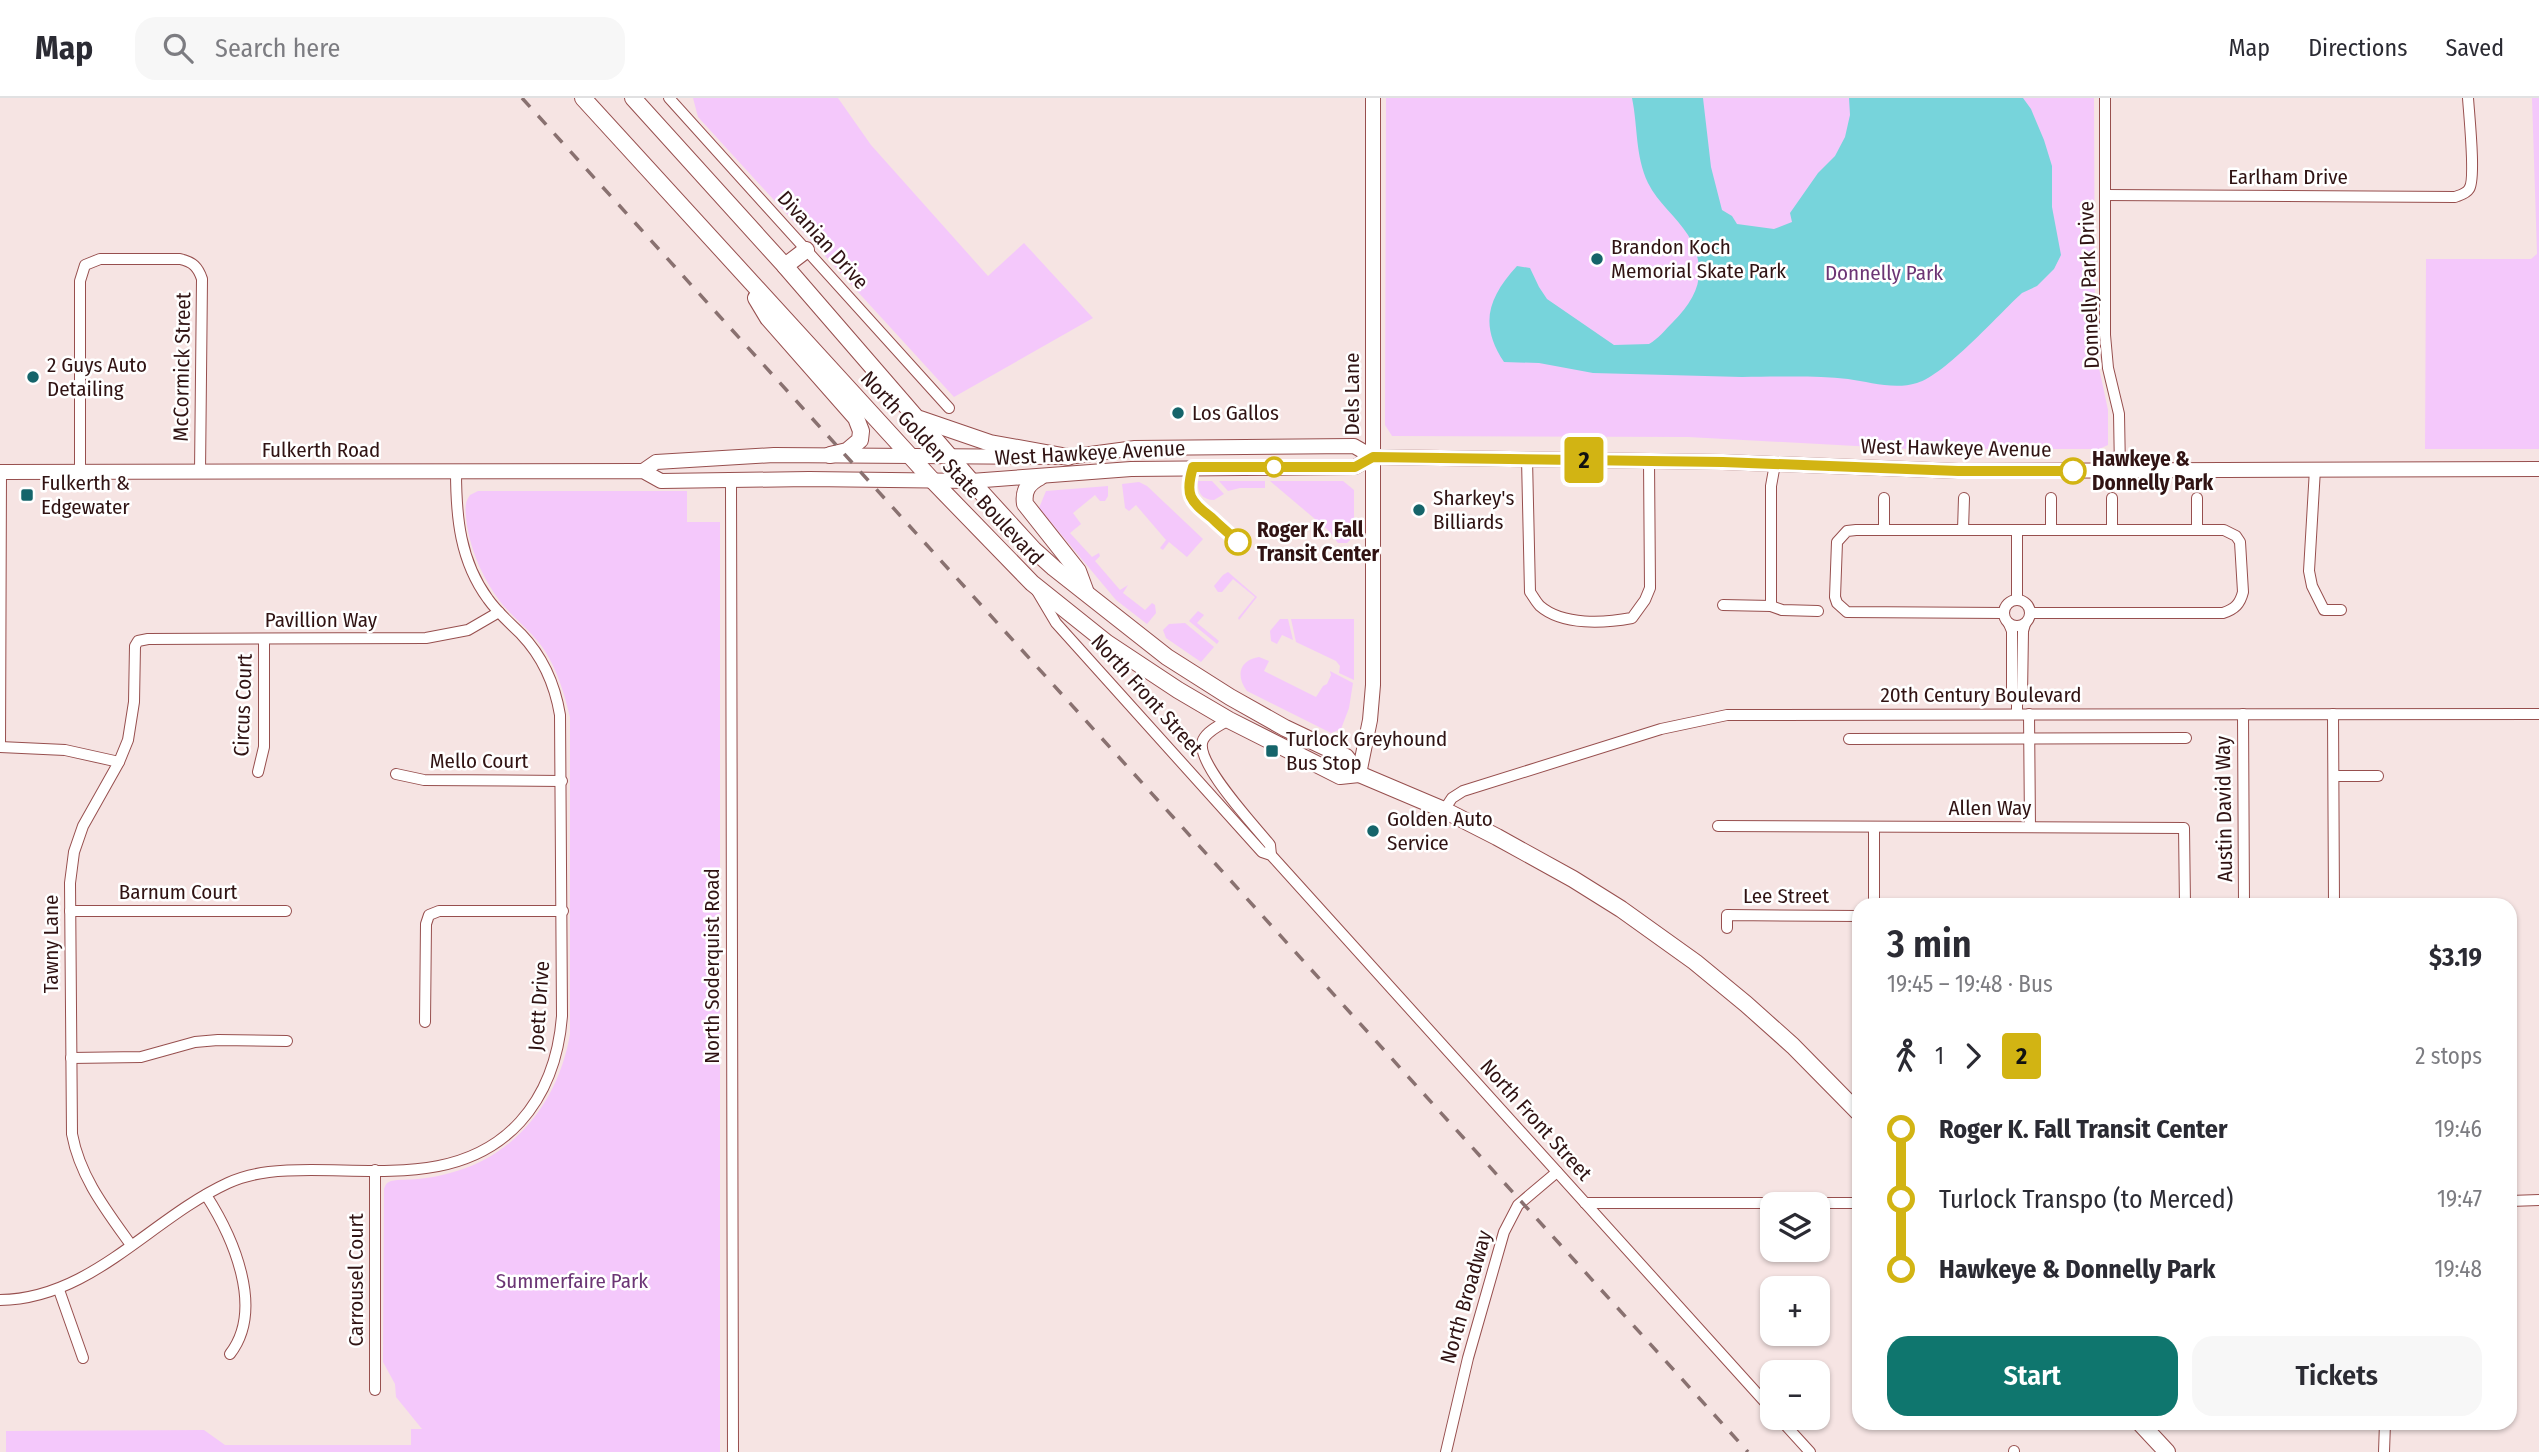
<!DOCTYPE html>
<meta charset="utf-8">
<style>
:root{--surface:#fff;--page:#f7f7f7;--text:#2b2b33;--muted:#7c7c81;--line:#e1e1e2;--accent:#0f766e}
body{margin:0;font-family:"Fira Sans Condensed",sans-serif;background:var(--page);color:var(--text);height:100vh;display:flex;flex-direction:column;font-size:26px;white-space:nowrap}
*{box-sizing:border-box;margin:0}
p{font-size:23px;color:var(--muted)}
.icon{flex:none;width:38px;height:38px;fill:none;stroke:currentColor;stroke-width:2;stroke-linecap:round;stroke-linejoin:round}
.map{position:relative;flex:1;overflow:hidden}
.side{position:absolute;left:1852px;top:800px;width:665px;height:532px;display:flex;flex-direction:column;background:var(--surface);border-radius:21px;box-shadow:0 2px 5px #0004}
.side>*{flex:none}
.badge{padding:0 14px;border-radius:5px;font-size:24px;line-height:46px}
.buttons{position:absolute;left:1760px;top:1094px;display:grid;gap:14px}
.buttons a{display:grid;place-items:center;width:70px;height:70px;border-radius:14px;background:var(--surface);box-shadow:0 2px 5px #0004;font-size:35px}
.map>.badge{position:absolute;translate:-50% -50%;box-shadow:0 0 0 4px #fff}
.legs{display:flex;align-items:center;gap:10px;height:77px;padding:0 35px;font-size:23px}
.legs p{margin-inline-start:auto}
.overview{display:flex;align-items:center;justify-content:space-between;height:119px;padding:0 35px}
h1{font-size:38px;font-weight:600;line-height:52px}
.action{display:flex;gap:14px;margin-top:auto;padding:14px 35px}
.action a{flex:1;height:80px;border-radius:21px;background:var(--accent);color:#fff;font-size:28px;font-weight:600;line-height:80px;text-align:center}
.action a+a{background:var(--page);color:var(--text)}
ul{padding:0 35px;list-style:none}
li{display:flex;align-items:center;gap:24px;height:70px;font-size:26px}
li i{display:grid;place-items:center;width:10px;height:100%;margin:0 9px;background:currentColor}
li i::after{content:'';width:18px;height:18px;margin:-9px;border:5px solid;border-radius:50%;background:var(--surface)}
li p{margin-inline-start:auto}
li:first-child i{background:linear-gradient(#0000 50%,currentColor 0)}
li:last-child i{background:linear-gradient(currentColor 50%,#0000 0)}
header{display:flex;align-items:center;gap:42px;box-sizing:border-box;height:98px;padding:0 35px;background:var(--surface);border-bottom:2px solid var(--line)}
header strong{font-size:33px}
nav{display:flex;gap:38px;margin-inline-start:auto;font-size:24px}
.search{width:490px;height:63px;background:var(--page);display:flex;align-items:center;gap:18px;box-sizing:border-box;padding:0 24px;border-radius:21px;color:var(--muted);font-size:26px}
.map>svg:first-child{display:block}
.green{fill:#f4c8fb}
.water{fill:#77d4db}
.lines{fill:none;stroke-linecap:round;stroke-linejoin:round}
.minor-casing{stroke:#974f4e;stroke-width:12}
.tertiary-casing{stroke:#974f4e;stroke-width:16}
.secondary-casing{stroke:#974f4e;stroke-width:18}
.minor{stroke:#fff;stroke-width:10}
.tertiary{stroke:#fff;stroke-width:14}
.secondary{stroke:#fff;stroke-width:16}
.rail{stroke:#897170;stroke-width:3.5;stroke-dasharray:12 12;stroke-linecap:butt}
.line-1-casing{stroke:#fff;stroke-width:16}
.line-1{stroke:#d2b413;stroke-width:10}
.poi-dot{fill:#15646a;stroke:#fff;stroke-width:2.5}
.stop-1-dot{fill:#fff;stroke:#d2b413;stroke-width:3.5}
.labels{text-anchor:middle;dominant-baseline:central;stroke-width:5;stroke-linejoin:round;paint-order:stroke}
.street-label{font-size:21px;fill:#301313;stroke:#fff}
.poi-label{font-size:21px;fill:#301313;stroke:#fff;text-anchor:start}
.park-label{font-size:21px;fill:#6c3575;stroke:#fff}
.stop-label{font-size:21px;font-weight:bold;fill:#301313;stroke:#fff;text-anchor:start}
</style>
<header>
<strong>Map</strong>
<div class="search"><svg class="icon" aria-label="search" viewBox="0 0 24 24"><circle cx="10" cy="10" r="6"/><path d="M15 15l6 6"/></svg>Search here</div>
<nav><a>Map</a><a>Directions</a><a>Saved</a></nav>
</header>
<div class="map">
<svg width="2539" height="1354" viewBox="0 0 2539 1354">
<rect width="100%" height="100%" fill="#f6e4e3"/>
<!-- green -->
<g class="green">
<polygon points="693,0 838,0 871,47 988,178 1024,145 1093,220 954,299 698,19"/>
<polygon points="1386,0 2094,0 2095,251 2108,312 2108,347 2099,351 1911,351 1688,339 1392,338 1385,327"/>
<polygon points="2532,0 2539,0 2539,351 2425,351 2426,161 2531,161 2537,156"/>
<path d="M 1198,383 L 1212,383 L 1224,396 L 1214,402 C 1202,402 1197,394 1198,383 Z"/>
<polygon points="1219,383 1265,383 1265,390 1240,390 1228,393"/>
<polygon points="1270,383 1343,383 1354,392 1354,438 1347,445 1338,445 1328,432"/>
<polygon points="1139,384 1147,388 1203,441 1187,459 1169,444 1163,452 1160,450 1166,442 1136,407 1129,413 1125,410 1122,386"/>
<polygon points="1108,388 1108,398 1105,403 1100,403 1095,397 1073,415 1081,426 1070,435 1092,459 1099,455 1100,458 1095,463 1120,492 1128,487 1123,495 1145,512 1152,505 1155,507 1156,515 1147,526 1116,502 1039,410 1046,393"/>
<path d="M 478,393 L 687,393 L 687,424 L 720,424 L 720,1354 L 6,1354 L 6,1333 L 204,1332 L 225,1347 L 411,1347 L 411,1331 L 422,1331 L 396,1299 L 395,1286 L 383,1264 L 384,1091 C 386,1086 386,1085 391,1083 C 399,1081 410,1082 418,1081 C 429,1080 440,1078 450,1075 C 517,1058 559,1001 570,936 L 570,619 C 564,595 558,574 545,553 C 533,535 516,522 502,506 C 484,483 472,456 467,428 C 466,417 463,406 470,397 Z"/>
<polygon points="1228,474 1257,499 1239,522 1238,520 1255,499 1233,481 1222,494 1218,494 1214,488 1223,477"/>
<polygon points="1198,513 1204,517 1197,525 1219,543 1217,546 1189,523"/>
<polygon points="1280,521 1288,521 1293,542 1282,537 1277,546 1271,543 1270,533"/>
<polygon points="1291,521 1354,521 1354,582 1339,575 1340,568 1336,563 1296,544"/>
<polygon points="1185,525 1214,549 1201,564 1166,540 1163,532 1169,526"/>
<path d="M 1259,559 L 1269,563 L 1264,573 L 1316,599 L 1323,588 L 1327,586 L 1331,577 L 1330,573 L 1353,585 L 1349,610 L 1341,631 L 1331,635 L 1247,593 C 1235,577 1240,562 1259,559 Z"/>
</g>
<!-- water -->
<path class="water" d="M 1632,0 L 1703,0 L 1711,69 L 1722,112 L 1732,118 L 1737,126 L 1774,131 L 1792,124 L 1790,115 L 1818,75 L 1835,58 L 1845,39 L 1850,17 L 1849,0 L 2023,0 L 2031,11 L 2044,42 L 2052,68 L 2052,109 L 2061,157 L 2054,171 L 2037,188 L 2022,195 C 1998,217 1945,277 1917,285 C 1894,292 1870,284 1848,281 C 1813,277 1775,279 1742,279 L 1593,275 L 1539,265 L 1504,264 C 1479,226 1488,200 1517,168 L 1530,170 L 1539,189 L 1547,201 L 1614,247 L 1649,246 C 1658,241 1665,232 1673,224 C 1700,197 1708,172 1688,137 C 1676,118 1658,105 1648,85 C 1635,57 1638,29 1632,0 Z"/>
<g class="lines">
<!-- minor casing -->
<g class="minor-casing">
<g id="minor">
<polyline points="669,0 949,310"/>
<polyline points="2105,0 2105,237 2108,270 2119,316 2120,372"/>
<path d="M 2105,97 L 2455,99 C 2460,97 2466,96 2469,91 C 2476,82 2469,16 2468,0"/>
<path d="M 1527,361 L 1530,494 C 1533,498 1536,504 1540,508 C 1563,528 1605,525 1632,520 L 1645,502 L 1650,490 L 1649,363"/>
<polyline points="2315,371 2309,473 2312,488 2324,512 2341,512"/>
<path d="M 80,374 L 80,183 L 85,167 L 100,161 L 180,161 C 193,164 198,169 202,181 L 200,374"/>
<polyline points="731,382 733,1354"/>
<polyline points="2051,400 2051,432"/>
<polyline points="1884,432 1884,400"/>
<polyline points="1963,432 1964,400"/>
<polyline points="2112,432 2112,400"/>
<polyline points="2197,432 2197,400"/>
<polyline points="1037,493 1056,525 1262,754 1271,757 1773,1313"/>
<circle cx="2017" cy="515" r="13"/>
<polyline points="2017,502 2017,432"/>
<polyline points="1723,507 1771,508 1782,512 1818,513"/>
<polyline points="1771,508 1771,388 1775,366"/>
<path d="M 2004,515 L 1847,514 L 1837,505 L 1835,499 L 1837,444 L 1847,433 L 1856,432 L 2224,432 L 2236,438 L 2240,444 L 2243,494 C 2240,506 2235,511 2223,515 L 2030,515"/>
<polyline points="2009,526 2012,533 2012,597 2017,605"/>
<polyline points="2017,616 2017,605 2022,597 2023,533 2025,526"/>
<polyline points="2029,616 2030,729"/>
<polyline points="2243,616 2244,806"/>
<polyline points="2333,616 2334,807"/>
<path d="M 1229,622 C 1220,627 1207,633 1203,642 C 1193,663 1256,729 1270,747 L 1271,757"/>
<polyline points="1849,641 2186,640"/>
<polyline points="0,649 1,374"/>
<polyline points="0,649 65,652 119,664"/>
<polyline points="258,674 264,649 264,541"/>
<polyline points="396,676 424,682 562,683"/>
<polyline points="2334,678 2378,678"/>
<polyline points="1444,712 1452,700 1463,693 1661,631 1727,617 2539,616"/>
<polyline points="1718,728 2184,730 2185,807"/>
<polyline points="1874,729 1874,807"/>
<polyline points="2227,806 2284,806"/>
<polyline points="70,813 286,813"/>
<polyline points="1727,830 1727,817 1858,818"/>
<polyline points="425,924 426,826 429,817 439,813 563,813"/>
<polyline points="71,960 141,959 195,944 218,942 287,943"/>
<polyline points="375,1072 375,1292"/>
<path d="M 206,1097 C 233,1139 265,1211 230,1256"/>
<polyline points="2510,1103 2539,1102"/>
<polyline points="1585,1105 1858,1105"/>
<path d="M 131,1147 C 106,1112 80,1079 72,1036 L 70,785 L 74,754 L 83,728 L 119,664 L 128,642 L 134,604 L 135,548 L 138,543 L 148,541 L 426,540 L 468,532 L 499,514"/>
<polyline points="59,1192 83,1260"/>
<path d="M 0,1202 C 91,1201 150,1121 228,1085 C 254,1073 283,1072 311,1072 C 385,1072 465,1084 520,1024 C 547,994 559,957 562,918 L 560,617 C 555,587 543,559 521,536 C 510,525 497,514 488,501 C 460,463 456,419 456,373"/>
<polyline points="1779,1320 1810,1354"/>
<polyline points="2014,1353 2014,1354"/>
<polyline points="1446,1354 1468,1260 1504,1134 1518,1107 1557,1074"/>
<polyline points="2384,1354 2385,1325"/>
</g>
</g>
<!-- tertiary casing -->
<g class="tertiary-casing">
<g id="tertiary">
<polyline points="643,373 656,364 774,357 1068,359 1135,350 1354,348 1373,359 1723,364 1958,373 2539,371"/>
<polyline points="0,374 643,373 661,383 809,381 971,383 1131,371 1355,369 1373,359"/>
<polyline points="1359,676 1370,622 1373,587 1373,0"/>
</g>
</g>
<!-- secondary casing -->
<g class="secondary-casing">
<g id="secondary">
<polyline points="583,0 933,383 1032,485 1107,545 1178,592 1229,622 1340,678 1359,676"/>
<polyline points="633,0 785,168 971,383 1034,452 1054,470 1167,559 1230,599 1285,630 1346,659 1359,676 1444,712 1497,739 1573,781 1621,811 1695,864 1746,906 1793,948 1858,1014"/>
<polyline points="785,168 806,152"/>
<polyline points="756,200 768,220 856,320 861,333 860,342 847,353 830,357"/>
<polyline points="920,321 990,345 1068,359"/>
<path d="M 1040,379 C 1028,385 1023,393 1025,406 L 1078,473 L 1085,492"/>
<polyline points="2140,1325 2167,1354"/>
</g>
</g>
<!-- minor -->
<use href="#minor" class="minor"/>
<!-- tertiary -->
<use href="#tertiary" class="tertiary"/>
<!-- secondary -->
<use href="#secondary" class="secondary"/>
<!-- rail -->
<polyline class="rail" points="522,0 1748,1354"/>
</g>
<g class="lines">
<!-- line-1 casing -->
<g class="line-1-casing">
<path id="line-1" d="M 1238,444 C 1230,436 1221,429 1213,421 C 1191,403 1184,399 1193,369 L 1355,369 L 1373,359 L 1723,364 L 1958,373 L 2073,373"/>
</g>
<!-- line-1 -->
<use href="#line-1" class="line-1"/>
</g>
<!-- markers -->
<g class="poi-dot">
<circle cx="1597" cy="161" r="7"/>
<circle cx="33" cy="279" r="7"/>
<circle cx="1178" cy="315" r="7"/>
<rect x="20" y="390" width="14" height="14" rx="3.5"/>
<circle cx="1419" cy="412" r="7"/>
<rect x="1265" y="646" width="14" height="14" rx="3.5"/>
<circle cx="1373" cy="733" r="7"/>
</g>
<g class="stop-1-dot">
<circle cx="1274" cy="369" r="9"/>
<circle cx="2073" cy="373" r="12"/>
<circle cx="1238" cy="444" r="12"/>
</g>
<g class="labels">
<!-- street labels -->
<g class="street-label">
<text x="2288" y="79">Earlham Drive</text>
<text transform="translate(823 142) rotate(48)">Divanian Drive</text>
<text transform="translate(2089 187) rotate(-92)">Donnelly Park Drive</text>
<text transform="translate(182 269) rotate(-89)">McCormick Street</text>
<text transform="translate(1352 296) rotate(-90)">Dels Lane</text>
<text transform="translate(1956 350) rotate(1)">West Hawkeye Avenue</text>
<text x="321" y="352">Fulkerth Road</text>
<text transform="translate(1090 355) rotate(-3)">West Hawkeye Avenue</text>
<text transform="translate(952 370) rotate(47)">North Golden State Boulevard</text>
<text x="321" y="522">Pavillion Way</text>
<text transform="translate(1147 597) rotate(48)">North Front Street</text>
<text x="1981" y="597">20th Century Boulevard</text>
<text transform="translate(243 607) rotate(-88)">Circus Court</text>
<text x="479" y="663">Mello Court</text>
<text x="1990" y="710">Allen Way</text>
<text transform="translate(2224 711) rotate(-91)">Austin David Way</text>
<text x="178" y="794">Barnum Court</text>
<text x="1786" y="798">Lee Street</text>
<text transform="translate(51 846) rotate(-90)">Tawny Lane</text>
<text transform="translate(712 868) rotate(-90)">North Soderquist Road</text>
<text transform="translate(539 908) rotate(-86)">Joett Drive</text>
<text transform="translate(1536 1022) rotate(48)">North Front Street</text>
<text transform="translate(356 1182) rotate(-90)">Carrousel Court</text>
<text transform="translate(1466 1199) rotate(-74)">North Broadway</text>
</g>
<!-- poi labels -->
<g class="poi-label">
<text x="1611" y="149">Brandon Koch<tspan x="1611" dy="24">Memorial Skate Park</tspan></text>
<text x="47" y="267">2 Guys Auto<tspan x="47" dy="24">Detailing</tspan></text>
<text x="1192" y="315">Los Gallos</text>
<text x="41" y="385">Fulkerth &amp;<tspan x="41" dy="24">Edgewater</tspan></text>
<text x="1433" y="400">Sharkey's<tspan x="1433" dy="24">Billiards</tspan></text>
<text x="1286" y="641">Turlock Greyhound<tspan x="1286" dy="24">Bus Stop</tspan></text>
<text x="1387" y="721">Golden Auto<tspan x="1387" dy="24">Service</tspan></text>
</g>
<!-- park labels -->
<g class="park-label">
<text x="1884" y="175">Donnelly Park</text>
<text x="572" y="1183">Summerfaire Park</text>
</g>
<!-- stop labels -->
<g class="stop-label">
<text x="2092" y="361">Hawkeye &amp;<tspan x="2092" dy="24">Donnelly Park</tspan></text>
<text x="1257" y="432">Roger K. Fall<tspan x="1257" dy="24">Transit Center</tspan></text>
</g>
</g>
</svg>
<div class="buttons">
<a><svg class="icon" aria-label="layers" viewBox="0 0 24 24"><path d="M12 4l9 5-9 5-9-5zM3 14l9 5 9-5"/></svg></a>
<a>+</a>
<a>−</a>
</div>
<b class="badge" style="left:1584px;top:362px;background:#d2b413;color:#111">2</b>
<section class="side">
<div class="overview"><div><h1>3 min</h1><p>19:45 – 19:48 · Bus</p></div><b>$3.19</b></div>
<div class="legs"><svg class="icon" aria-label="walk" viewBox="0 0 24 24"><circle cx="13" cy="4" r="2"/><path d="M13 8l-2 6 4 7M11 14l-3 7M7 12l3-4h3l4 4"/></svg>1<svg class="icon" aria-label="forward" viewBox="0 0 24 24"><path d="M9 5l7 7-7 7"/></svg><b class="badge" style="background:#d2b413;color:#111">2</b><p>2 stops</p></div>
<ul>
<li><i style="color:#d2b413"></i><b>Roger K. Fall Transit Center</b><p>19:46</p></li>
<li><i style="color:#d2b413"></i><span>Turlock Transpo (to Merced)</span><p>19:47</p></li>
<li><i style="color:#d2b413"></i><b>Hawkeye &amp; Donnelly Park</b><p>19:48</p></li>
</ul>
<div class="action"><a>Start</a><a>Tickets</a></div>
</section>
</div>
